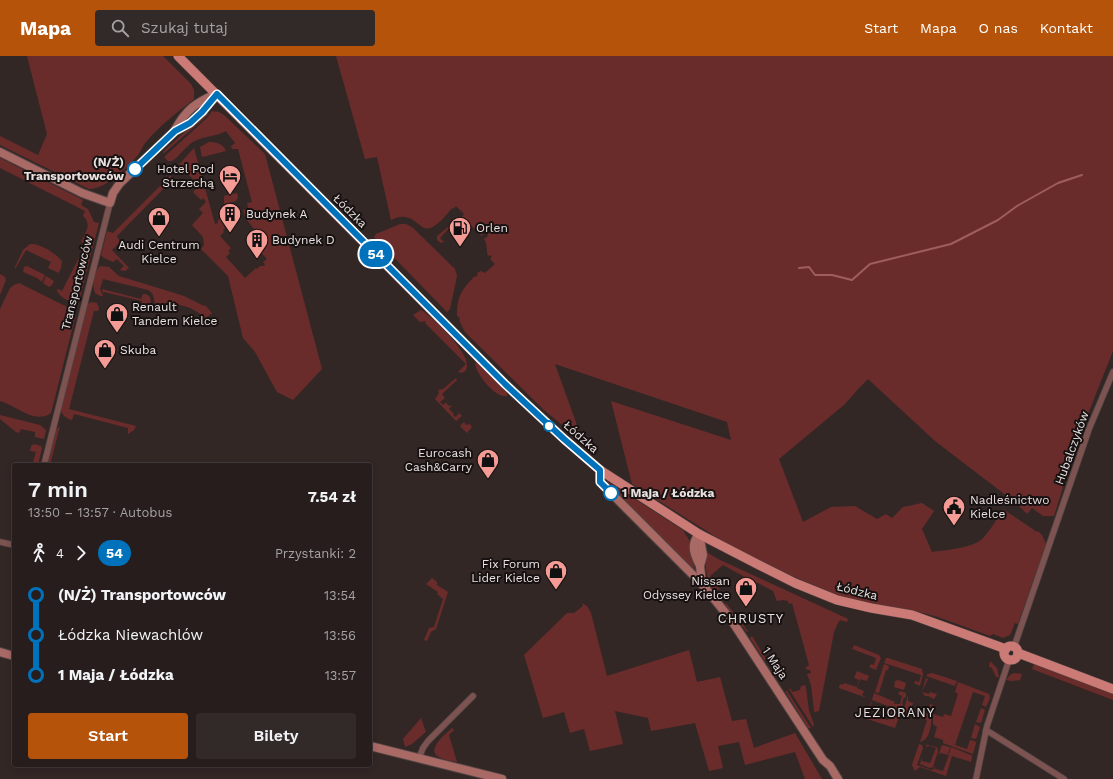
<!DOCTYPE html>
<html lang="pl">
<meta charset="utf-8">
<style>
:root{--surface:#261d1c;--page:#322a29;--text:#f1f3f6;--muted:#a4a2a3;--line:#423b3b;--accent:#b45309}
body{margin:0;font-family:"Work Sans",sans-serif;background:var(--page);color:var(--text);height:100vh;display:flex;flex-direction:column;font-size:15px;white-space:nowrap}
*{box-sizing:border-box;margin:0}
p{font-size:13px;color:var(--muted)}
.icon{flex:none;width:22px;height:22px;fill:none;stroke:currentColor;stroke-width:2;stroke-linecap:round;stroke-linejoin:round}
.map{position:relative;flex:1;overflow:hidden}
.panel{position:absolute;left:12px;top:407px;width:360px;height:304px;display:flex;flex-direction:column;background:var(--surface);border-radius:4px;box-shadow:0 2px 6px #0003,0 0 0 1px var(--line)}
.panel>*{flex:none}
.badge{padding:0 8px;border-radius:13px;font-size:14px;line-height:26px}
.map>.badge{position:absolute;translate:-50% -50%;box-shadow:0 0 0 2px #fff}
.legs{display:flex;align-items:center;gap:6px;height:44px;padding:0 16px;font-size:13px}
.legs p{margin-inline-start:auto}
.overview{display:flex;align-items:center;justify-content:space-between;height:68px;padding:0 16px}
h1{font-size:22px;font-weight:600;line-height:30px}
.primary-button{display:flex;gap:8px;margin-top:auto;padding:8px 16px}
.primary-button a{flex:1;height:46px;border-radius:4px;background:var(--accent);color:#fff;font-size:16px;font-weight:600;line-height:46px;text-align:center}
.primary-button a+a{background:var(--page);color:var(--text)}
ul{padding:0 16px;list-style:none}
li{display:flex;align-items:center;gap:14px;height:40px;font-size:15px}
li i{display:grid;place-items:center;width:6px;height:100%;margin:0 5px;background:currentColor}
li i::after{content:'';width:10px;height:10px;margin:-5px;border:3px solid;border-radius:50%;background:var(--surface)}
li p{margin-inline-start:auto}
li:first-child i{background:linear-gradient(#0000 50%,currentColor 0)}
li:last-child i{background:linear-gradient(currentColor 50%,#0000 0)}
header{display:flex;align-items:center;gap:24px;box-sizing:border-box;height:56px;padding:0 20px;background:var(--accent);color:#fff}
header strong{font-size:19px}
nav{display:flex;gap:22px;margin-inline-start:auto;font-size:14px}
.search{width:280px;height:36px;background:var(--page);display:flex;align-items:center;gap:10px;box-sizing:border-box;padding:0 14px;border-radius:4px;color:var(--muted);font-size:15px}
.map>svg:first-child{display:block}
.green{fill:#6a2c2b}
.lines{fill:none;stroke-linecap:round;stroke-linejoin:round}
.stream{stroke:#9e5e5e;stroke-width:2}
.street-casing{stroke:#504544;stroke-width:7}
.secondary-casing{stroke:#504544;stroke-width:10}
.primary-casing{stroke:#504544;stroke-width:10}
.street{stroke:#7c5351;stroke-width:5.5}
.secondary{stroke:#a96965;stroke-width:8}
.primary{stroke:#cc7a75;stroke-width:9}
.line-1-casing{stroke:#fff;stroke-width:9}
.line-1{stroke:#0072bc;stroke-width:6}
.stop-1-dot{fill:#fff;stroke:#0072bc;stroke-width:2}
.labels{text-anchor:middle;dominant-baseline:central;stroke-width:4;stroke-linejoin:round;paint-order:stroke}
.stop-label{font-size:12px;font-weight:bold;fill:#e9e1e0;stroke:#171211;text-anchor:end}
.poi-label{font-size:12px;fill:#e9e1e0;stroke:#171211;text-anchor:start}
.street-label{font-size:12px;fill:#e9e1e0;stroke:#171211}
.neighbourhood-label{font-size:13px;letter-spacing:1px;fill:#e9e1e0;stroke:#171211}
</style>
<header>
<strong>Mapa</strong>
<div class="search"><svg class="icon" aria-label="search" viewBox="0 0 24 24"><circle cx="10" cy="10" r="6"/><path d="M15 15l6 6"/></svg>Szukaj tutaj</div>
<nav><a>Start</a><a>Mapa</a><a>O nas</a><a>Kontakt</a></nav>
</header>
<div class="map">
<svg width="1113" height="723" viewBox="0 0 1113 723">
<rect width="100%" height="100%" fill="#332726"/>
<!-- green -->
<g class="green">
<path d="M 27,0 L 163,0 L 191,28 L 194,34 L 194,43 C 178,56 160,69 146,86 C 143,89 141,95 138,99 C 128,111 106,133 89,133 L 0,89 L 0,80 L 38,99 L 47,78 Z"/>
<path d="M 336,0 L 1113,0 L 1113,295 L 1078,383 L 1054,460 L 1043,460 L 1032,452 L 1027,458 L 1016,447 L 935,385 L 868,323 L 859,332 L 845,348 L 779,403 L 803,466 L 831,451 L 855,450 L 877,463 L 886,458 L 892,462 L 903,451 L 922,447 L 934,455 L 922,473 L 932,496 C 946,494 974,492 983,482 C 991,474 997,462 1003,453 L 1037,476 L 1038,475 L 1042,479 L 1046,488 L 1018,568 L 1015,567 L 1010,579 L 1003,582 L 993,578 L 990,580 L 938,561 L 923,557 L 853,545 L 825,534 L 781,515 L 721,484 L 632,428 L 611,345 L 731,384 L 727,366 L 555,308 L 583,386 L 544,354 L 465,276 L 460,266 L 459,261 L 457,260 C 457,240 462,233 475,220 L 476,221 L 478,219 L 477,217 L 481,215 L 485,217 L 495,208 L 490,203 L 492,201 L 490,199 L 488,200 C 486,194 488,188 484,183 L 488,180 L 487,177 L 484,176 L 482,179 L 483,181 L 462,161 L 464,158 L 456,150 L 453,153 L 452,152 C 447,158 441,166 434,170 C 419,181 416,151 391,164 L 377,101 L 365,103 Z"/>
<path d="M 212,55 L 219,56 L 224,59 L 265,98 L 322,313 L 293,344 L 277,336 L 255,296 L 243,282 L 228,220 L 201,193 L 204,189 L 203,181 L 192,169 L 203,157 L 199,153 L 206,146 L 203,142 L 201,144 L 193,136 L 201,128 L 197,124 L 195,125 L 183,113 L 180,116 L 175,113 L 194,92 L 215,168 L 218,167 L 218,164 L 220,163 L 219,160 L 221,159 L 225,172 L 223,174 L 224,176 L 220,180 L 231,192 L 228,195 L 230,197 L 226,201 L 245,222 L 256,212 L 257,213 L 260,210 L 264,210 L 265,208 L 263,206 L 267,203 L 255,190 L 259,187 L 258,185 L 261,181 L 246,163 L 243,154 L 248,152 L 247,147 L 252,146 L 238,93 L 232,93 L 231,90 L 235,87 L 226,75 C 215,81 203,80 193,86 C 185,91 180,100 172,105 L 168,105 L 164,101 L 208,61 Z"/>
<polygon points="207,56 209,58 163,98 164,95 167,92"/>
<path d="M 209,86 C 217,86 223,88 226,95 L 202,101 L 200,91 Z"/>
<path d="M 0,102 L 83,144 L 81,149 L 88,153 L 94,166 L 99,167 L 79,245 C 72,248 59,242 57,234 L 58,233 L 62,235 L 86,188 L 81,186 C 86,176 92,168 83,160 L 85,155 L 0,112 Z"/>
<polygon points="231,118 233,122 228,124 232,138 237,137 238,141 236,145 224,148 224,140 231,138 226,120"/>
<polygon points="171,119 172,123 171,125 117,180 120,186 112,194 129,212 125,215 120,214 124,210 117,203 113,206 104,202 101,199 107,175 113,177"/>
<polygon points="400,168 406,168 412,171 455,213 457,220 450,253 447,256 374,181 376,178"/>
<polygon points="448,171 450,171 440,182 444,186 441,187 437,184 437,180"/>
<path d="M 30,188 C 40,187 55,197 62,205 L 61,212 L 59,217 L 48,212 L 51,206 L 26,194 L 15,213 L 15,211 L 23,194 Z"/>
<polygon points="27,210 45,219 42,226 37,222 23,216 24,211"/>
<path d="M 100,210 L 109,211 L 119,220 L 184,240 L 204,250 L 205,249 L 212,257 L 205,263 C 197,252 180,247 167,248 C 163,248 159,250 155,251 C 154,244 155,238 148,234 L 103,223 L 100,233 L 103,240 L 100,240 L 95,237 C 92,229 93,216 100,210 Z"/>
<polygon points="0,218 5,221 6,224 0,239"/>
<polygon points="46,220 54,225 52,229 49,231 43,227"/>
<path d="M 19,227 L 73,254 L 76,258 L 51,357 C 35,369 15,349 0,345 L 0,253 L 10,232 L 14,229 Z"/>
<polygon points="102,233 141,243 143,238 146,238 150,241 151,247 147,251 141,250 142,245 104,236 103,237"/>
<path d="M 91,246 L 97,247 L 99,252 L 98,255 L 94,255 L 69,353 L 136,370 L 134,374 L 128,378 L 128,372 L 74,358 L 72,364 C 66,362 62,360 61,353 L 85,259 L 88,248 Z"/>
<path d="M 421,254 C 432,260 475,301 466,314 C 464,317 461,317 458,316 L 466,308 L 425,267 L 426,265 L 420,266 L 413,259 Z"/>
<path d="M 476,305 L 507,336 L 507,340 C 504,340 501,340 498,338 C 490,334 472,313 476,305 Z"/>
<polygon points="456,322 457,324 442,338 445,342 440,346 443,349 448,345 446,347 449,350 452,349 449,353 454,358 455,357 453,359 455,361 459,358 457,355 456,356 457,355 462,360 456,365 435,343 439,337 438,334 443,333"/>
<polygon points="0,359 40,369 46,374 44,383 35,381 35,376 21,373 19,377 16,376 0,363"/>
<polygon points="464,366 466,369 470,368 472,371 467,377 460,370"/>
<polygon points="60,370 50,409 47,409 56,374"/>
<polygon points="34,388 41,390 42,392 38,409 32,409 36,396 30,395 31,390"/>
<polygon points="607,425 683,474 689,484 695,516 606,427"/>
<path d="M 705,495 L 718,503 L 848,563 L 847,566 L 840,564 L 837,569 L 834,576 L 819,655 L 814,656 L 814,654 L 811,629 L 807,618 L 811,617 L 810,614 L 808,614 L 805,612 L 809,609 L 792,547 L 789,548 L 788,545 L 783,544 L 777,545 L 773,535 L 758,527 L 756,527 L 723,509 L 710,520 L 721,535 L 716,532 L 713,534 C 705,523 706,508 705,495 Z"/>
<polygon points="432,522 437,526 437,529 448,536 436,573 431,576 427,585 424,584 429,572 434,571 443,543 437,538 438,536 426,528"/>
<polygon points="582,547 587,550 591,557 607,620 689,594 697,626 720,621 732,665 746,663 754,692 795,677 822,723 805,723 795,696 745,709 739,686 718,690 723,712 709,715 695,667 651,675 648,662 615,655 623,688 590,695 584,673 570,677 564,656 543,662 524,599 567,557 574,557 583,550"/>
<polygon points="726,547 748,575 747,576 725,549"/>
<polygon points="752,580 767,604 764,604 750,582"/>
<polygon points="854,589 879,599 881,602 876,614 869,611 871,608 874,609 876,602 852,593"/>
<polygon points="886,602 888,602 922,613 923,618 920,630 914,627 915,625 919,626 921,619 884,607"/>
<polygon points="990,605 997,612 999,621 996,621 992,612 989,611"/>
<polygon points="884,608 889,610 888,614 886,614 879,637 875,636"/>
<polygon points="1034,608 1113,638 1113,644 1032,613"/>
<polygon points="857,615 874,622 869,620 867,625 860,623 857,632 864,635 862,639 867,642 839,632 840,628 843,629 844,627 857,631 859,624 854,622"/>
<polygon points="932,617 957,625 955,630 926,620 928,618"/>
<polygon points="1014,617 1022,618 1020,624 1012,625 1006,624 1010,619"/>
<polygon points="926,622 928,623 922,636 929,638 930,636 937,638 934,643 928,640 925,640 922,636"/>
<polygon points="898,624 906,627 904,634 894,631 895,625"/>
<polygon points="958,626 989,638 990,642 986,651 982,649 985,640 973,636 955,689 967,693 970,684 975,685 976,687 973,698 943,687 943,684 934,681 937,671 933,668 933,658 943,661 944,658 951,660 958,638 955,636"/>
<polygon points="801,630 805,629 806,632 809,655 814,668 813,671 789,633 791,633 792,636 800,634"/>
<polygon points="785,635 787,635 811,672 808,672 806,669"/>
<polygon points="900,635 906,637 906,642 904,641 902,647 903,648 900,658 898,654 872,644 874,637 895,646 894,648 900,648 902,640 898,638"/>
<path d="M 908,639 L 908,645 L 913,647 L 911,653 L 926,659 L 930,648 L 933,649 C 931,659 933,684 920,686 L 927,664 L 903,656 Z"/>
<polygon points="871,646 872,646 868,656 872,658 874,655 872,659 888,664 891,657 886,655 887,652 897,656 899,661 895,672 867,663 866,660"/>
<polygon points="981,652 985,654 981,667 976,666"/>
<polygon points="421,662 426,676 412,688 405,691 403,683"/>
<polygon points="975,668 980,671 976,683 971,682"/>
<path d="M 452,672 L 454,674 L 449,679 L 457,706 C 451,705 445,704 441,702 C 423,695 447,677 452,672 Z"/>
<polygon points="919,688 922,689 923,692 917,709 931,714 934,713 935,709 935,713 943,715 949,699 940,697 938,700 942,689 950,691 948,698 949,698 951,691 973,700 972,700 971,706 952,700 946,720 920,711 915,715 912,709"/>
<polygon points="926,689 937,691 938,695 933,711 930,712 920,708 922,701 922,705 930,707 936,692 927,689 926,692"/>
</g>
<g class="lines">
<!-- stream -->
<polyline class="stream" points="799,212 809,211 815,219 832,219 852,224 870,208 951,188 998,164 1017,150 1058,127 1082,119"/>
<!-- street casing -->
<g class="street-casing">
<g id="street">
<polyline points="44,409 110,147"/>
<polyline points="0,486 14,489"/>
<polyline points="1014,591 1089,373 1113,316"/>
<polyline points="986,674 1064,723"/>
<polyline points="419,702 423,692 428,685 473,640"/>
<polyline points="976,723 987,670 1009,604"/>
</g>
</g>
<!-- secondary casing -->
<g class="secondary-casing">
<g id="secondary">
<path d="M 175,74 C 186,54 195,47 216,38"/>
<polyline points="0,96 82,137 110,147 113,137 120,127 175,75 190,67 202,56 217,38"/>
<polyline points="600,414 600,426 702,528 732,565 823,704 830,710 838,723"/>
<polyline points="699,478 703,499 700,510 702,528"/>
<path d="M 699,478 C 690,489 694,498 700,510"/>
<polyline points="0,596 14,600"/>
<polyline points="370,690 502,723"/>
</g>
</g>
<!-- primary casing -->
<g class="primary-casing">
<g id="primary">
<polyline points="178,0 505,328 564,383 600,414 699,478 759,509 795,527 837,544 871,552 912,559 1006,593"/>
<circle cx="1011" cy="597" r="7"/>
<polyline points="1018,597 1113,633"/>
</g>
</g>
<!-- street -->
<use href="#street" class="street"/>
<!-- secondary -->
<use href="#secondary" class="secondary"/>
<!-- primary -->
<use href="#primary" class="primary"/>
</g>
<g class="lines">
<!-- line-1 casing -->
<g class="line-1-casing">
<polyline id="line-1" points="135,113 175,75 190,67 202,56 217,38 505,328 564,383 600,414 600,426 611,437"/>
</g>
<!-- line-1 -->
<use href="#line-1" class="line-1"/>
</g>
<!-- icons -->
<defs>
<g id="hotel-pin" transform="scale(1.15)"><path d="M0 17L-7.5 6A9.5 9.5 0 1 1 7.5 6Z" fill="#f59b96" stroke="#171211"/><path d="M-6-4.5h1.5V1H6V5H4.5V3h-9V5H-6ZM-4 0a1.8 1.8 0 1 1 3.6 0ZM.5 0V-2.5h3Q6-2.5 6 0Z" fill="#111"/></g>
<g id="building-pin" transform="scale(1.15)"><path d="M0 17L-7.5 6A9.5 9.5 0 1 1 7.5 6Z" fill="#f59b96" stroke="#171211"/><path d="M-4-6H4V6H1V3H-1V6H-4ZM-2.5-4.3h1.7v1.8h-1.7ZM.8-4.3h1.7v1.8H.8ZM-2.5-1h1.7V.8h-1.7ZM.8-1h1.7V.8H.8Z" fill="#111"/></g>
<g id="shop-pin" transform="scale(1.15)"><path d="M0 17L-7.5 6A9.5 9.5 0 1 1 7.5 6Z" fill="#f59b96" stroke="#171211"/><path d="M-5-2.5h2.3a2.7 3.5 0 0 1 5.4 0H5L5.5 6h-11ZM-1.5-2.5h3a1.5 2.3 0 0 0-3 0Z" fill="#111"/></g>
<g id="fuel-pin" transform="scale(1.15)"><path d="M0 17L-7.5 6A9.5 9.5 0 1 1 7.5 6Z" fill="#f59b96" stroke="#171211"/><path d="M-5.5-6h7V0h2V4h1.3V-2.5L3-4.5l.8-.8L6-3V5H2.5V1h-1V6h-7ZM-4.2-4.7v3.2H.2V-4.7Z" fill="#111"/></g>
<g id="civic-pin" transform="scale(1.15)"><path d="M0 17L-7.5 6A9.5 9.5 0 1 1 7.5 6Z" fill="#f59b96" stroke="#171211"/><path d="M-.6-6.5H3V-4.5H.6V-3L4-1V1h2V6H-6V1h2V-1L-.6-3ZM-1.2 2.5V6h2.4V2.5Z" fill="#111"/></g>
</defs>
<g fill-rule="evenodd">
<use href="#hotel-pin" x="230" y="120"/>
<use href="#building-pin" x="230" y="158"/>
<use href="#shop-pin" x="159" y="162"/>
<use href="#fuel-pin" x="460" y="172"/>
<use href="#building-pin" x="257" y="184"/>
<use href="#shop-pin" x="117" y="258"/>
<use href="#shop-pin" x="105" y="294"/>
<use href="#shop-pin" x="488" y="404"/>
<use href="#civic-pin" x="954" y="451"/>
<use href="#shop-pin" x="556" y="515"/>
<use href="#shop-pin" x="746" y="532"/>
</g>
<!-- markers -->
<g class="stop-1-dot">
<circle cx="135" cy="113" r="7"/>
<circle cx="549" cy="370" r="5"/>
<circle cx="611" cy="437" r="7"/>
</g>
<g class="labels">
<!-- stop labels -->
<g class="stop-label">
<text x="124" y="106">(N/Ż)<tspan x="124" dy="14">Transportowców</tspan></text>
<text x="622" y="437" text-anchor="start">1 Maja / Łódzka</text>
</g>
<!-- poi labels -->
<g class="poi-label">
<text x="214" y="113" text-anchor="end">Hotel Pod<tspan x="214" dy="14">Strzechą</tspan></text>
<text x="246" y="158">Budynek A</text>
<text x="476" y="172">Orlen</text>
<text x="272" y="184">Budynek D</text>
<text x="159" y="189" text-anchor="middle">Audi Centrum<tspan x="159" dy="14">Kielce</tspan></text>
<text x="132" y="251">Renault<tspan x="132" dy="14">Tandem Kielce</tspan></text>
<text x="120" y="294">Skuba</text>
<text x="472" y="397" text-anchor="end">Eurocash<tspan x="472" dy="14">Cash&amp;Carry</tspan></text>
<text x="970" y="444">Nadleśnictwo<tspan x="970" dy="14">Kielce</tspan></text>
<text x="540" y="508" text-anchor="end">Fix Forum<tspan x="540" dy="14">Lider Kielce</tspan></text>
<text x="730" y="525" text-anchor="end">Nissan<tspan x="730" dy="14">Odyssey Kielce</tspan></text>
</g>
<!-- street labels -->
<g class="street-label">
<text transform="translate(350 155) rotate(45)">Łódzka</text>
<text transform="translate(77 227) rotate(-76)">Transportowców</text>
<text transform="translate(581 381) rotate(41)">Łódzka</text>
<text transform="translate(1072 392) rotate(-70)">Hubalczyków</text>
<text transform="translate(857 535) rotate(14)">Łódzka</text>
<text transform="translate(775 607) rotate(57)">1 Maja</text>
</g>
<!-- neighbourhood labels -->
<g class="neighbourhood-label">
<text x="751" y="562">CHRUSTY</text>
<text x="895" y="656">JEZIORANY</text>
</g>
</g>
</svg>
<b class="badge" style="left:376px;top:198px;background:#0072bc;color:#fff">54</b>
<section class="panel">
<div class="overview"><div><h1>7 min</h1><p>13:50 – 13:57 · Autobus</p></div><b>7.54 zł</b></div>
<div class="legs"><svg class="icon" aria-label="walk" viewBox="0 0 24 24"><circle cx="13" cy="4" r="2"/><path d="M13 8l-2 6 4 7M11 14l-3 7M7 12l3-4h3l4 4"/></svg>4<svg class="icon" aria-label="forward" viewBox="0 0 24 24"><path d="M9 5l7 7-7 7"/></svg><b class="badge" style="background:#0072bc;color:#fff">54</b><p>Przystanki: 2</p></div>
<ul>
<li><i style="color:#0072bc"></i><b>(N/Ż) Transportowców</b><p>13:54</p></li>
<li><i style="color:#0072bc"></i><span>Łódzka Niewachlów</span><p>13:56</p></li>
<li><i style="color:#0072bc"></i><b>1 Maja / Łódzka</b><p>13:57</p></li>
</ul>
<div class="primary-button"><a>Start</a><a>Bilety</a></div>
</section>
</div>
